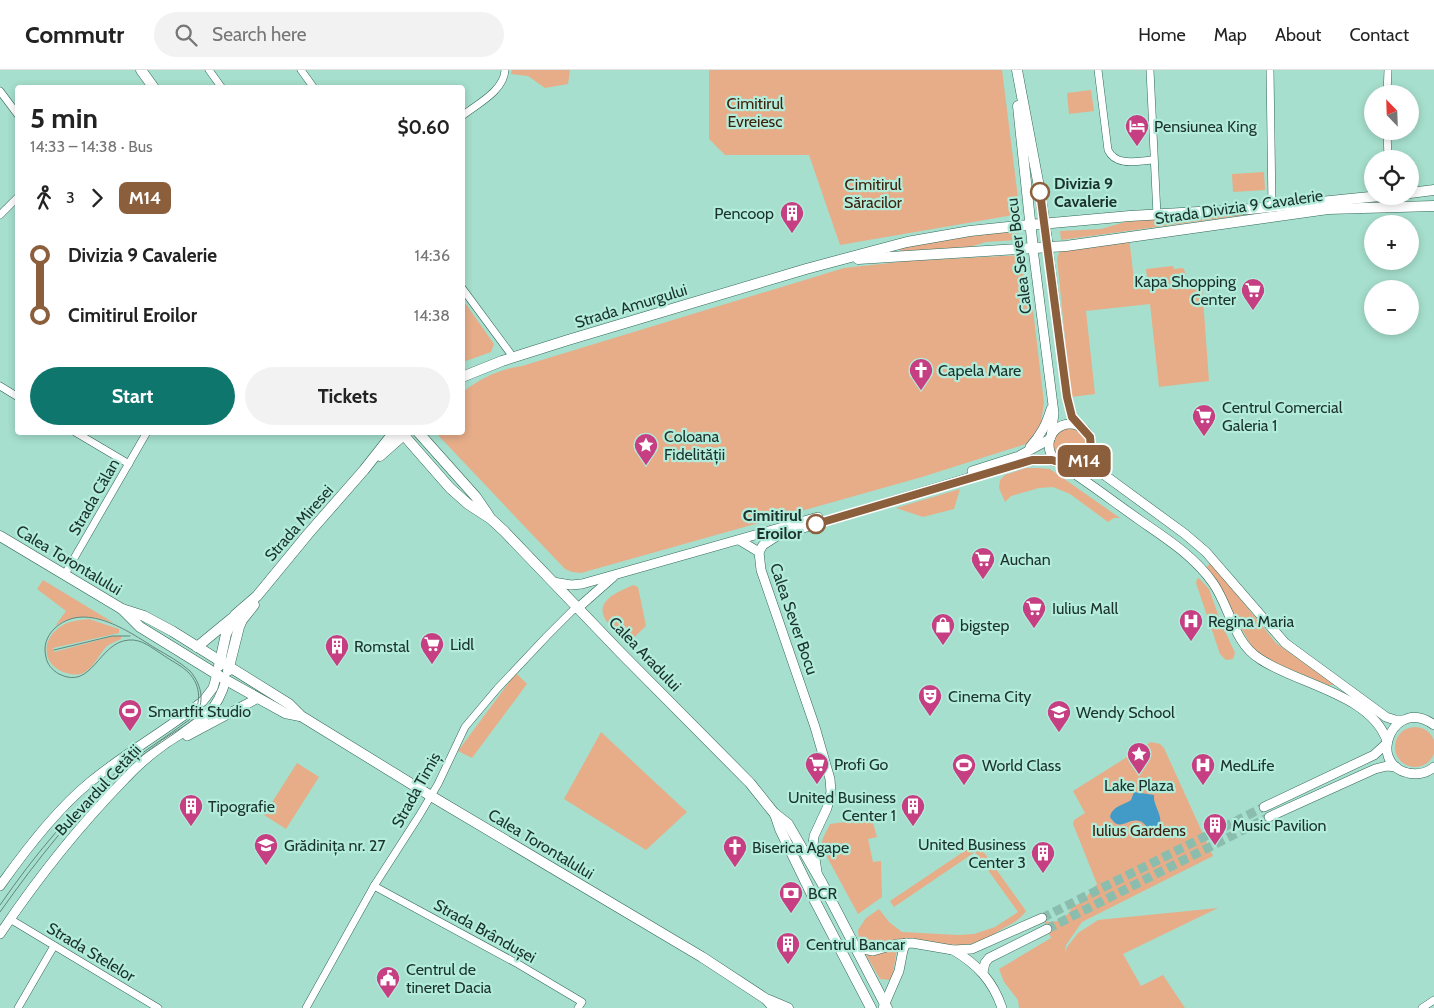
<!DOCTYPE html>
<meta charset="utf-8">
<style>
:root{--surface:#fff;--page:#f2f2f2;--text:#222;--muted:#767676;--line:#e0e0e0;--accent:#0f766e}
body{margin:0;font-family:Cabin,sans-serif;background:var(--page);color:var(--text);height:100vh;display:flex;flex-direction:column;font-size:19px;white-space:nowrap}
*{box-sizing:border-box;margin:0}
p{font-size:16px;color:var(--muted)}
.icon{flex:none;width:28px;height:28px;fill:none;stroke:currentColor;stroke-width:2;stroke-linecap:round;stroke-linejoin:round}
.map{position:relative;flex:1;overflow:hidden}
.side{position:absolute;left:15px;top:15px;width:450px;height:350px;display:flex;flex-direction:column;background:var(--surface);border-radius:5px;box-shadow:0 2px 8px #0003}
.side>*{flex:none}
.badge{padding:0 10px;border-radius:8px;font-size:18px;line-height:32px}
.needle{width:32px;rotate:337deg}
.buttons{position:absolute;left:1364px;top:15px;display:grid;gap:10px}
.buttons a{display:grid;place-items:center;width:55px;height:55px;border-radius:50%;background:var(--surface);box-shadow:0 2px 8px #0003;font-size:25px}
.map>.badge{position:absolute;translate:-50% -50%;box-shadow:0 0 0 2px #fff}
.legs{display:flex;align-items:center;gap:8px;height:55px;padding:0 15px;font-size:16px}
.legs p{margin-inline-start:auto}
.headline{display:flex;align-items:center;justify-content:space-between;height:85px;padding:0 15px}
h1{font-size:28px;font-weight:700;line-height:38px}
.action{display:flex;gap:10px;margin-top:auto;padding:10px 15px}
.action a{flex:1;height:58px;border-radius:30px;background:var(--accent);color:#fff;font-size:20px;font-weight:700;line-height:58px;text-align:center}
.action a+a{background:var(--page);color:var(--text)}
ul{padding:0 15px;list-style:none}
li{display:flex;align-items:center;gap:18px;height:60px;font-size:19px}
li i{display:grid;place-items:center;width:8px;height:100%;margin:0 6px;background:currentColor}
li i::after{content:'';width:12px;height:12px;margin:-6px;border:4px solid;border-radius:50%;background:var(--surface)}
li p{margin-inline-start:auto}
li:first-child i{background:linear-gradient(#0000 50%,currentColor 0)}
li:last-child i{background:linear-gradient(currentColor 50%,#0000 0)}
header{display:flex;align-items:center;gap:30px;box-sizing:border-box;height:70px;padding:0 25px;background:var(--surface);border-bottom:1px solid var(--line)}
header strong{font-size:24px}
nav{display:flex;gap:28px;margin-inline-start:auto;font-size:18px}
.search{width:350px;height:45px;background:var(--page);display:flex;align-items:center;gap:12px;box-sizing:border-box;padding:0 18px;border-radius:28px;color:var(--muted);font-size:19px}
.map>svg:first-child{display:block}
.green{fill:#e7ad89}
.water{fill:#429ac6}
.lines{fill:none;stroke-linecap:round;stroke-linejoin:round}
.secondary-tunnel{stroke:#8abdad;stroke-width:9;stroke-dasharray:9 4.5;stroke-linecap:butt}
.street-casing{stroke:#316859;stroke-width:8}
.secondary-casing{stroke:#316859;stroke-width:10}
.primary-casing{stroke:#316859;stroke-width:11}
.street{stroke:#fff;stroke-width:7}
.secondary{stroke:#fff;stroke-width:9}
.primary{stroke:#fff;stroke-width:10}
.tram{stroke:#5f887b;stroke-width:1}
.line-1-casing{stroke:#fff;stroke-width:11}
.line-1{stroke:#8b5e3c;stroke-width:8}
.stop-1-dot{fill:#fff;stroke:#8b5e3c;stroke-width:2.5}
.labels{text-anchor:middle;dominant-baseline:central;stroke-width:4.5;stroke-linejoin:round;paint-order:stroke}
.park-label{font-size:16px;fill:#3f220e;stroke:#b3ecda}
.poi-label{font-size:16px;fill:#1b332c;stroke:#b3ecda;text-anchor:start}
.stop-label{font-size:16px;font-weight:bold;fill:#1b332c;stroke:#b3ecda;text-anchor:start}
.street-label{font-size:16px;fill:#1b332c;stroke:#b3ecda}
</style>
<header>
<strong>Commutr</strong>
<div class="search"><svg class="icon" aria-label="search" viewBox="0 0 24 24"><circle cx="10" cy="10" r="6"/><path d="M15 15l6 6"/></svg>Search here</div>
<nav><a>Home</a><a>Map</a><a>About</a><a>Contact</a></nav>
</header>
<div class="map">
<svg width="1434" height="938" viewBox="0 0 1434 938">
<rect width="100%" height="100%" fill="#a6dfcd"/>
<!-- green -->
<g class="green">
<polygon points="512,0 570,0 568,14 545,18 528,6 511,4"/>
<polygon points="709,0 1002,0 1020,144 840,175 809,85 725,85 709,69"/>
<polygon points="1091,20 1094,41 1069,44 1067,23"/>
<polygon points="1264,102 1265,120 1233,122 1232,104"/>
<polygon points="1264,142 1260,143 1061,170 1060,161 1101,159 1125,152 1175,147"/>
<polygon points="1017,158 1018,170 986,172 970,177 902,181 899,179 900,177"/>
<polygon points="1129,167 1134,210 1147,208 1146,199 1173,196 1174,199 1183,198 1185,202 1187,216 1202,215 1209,311 1159,317 1150,234 1086,241 1095,324 1071,327 1057,188 1059,183 1058,176"/>
<path d="M 1021,185 L 1026,228 L 1033,240 L 1044,333 L 1041,352 L 1036,362 L 1026,374 L 922,407 L 581,503 L 572,502 L 565,499 L 436,363 L 462,362 L 463,322 C 481,308 500,299 522,296 L 844,198 L 908,191 Z"/>
<polygon points="463,230 494,274 491,282 463,292"/>
<circle cx="1070" cy="375" r="21"/>
<polygon points="1026,398 1038,398 1050,399 1120,448 1114,448 1108,452 1070,424 1053,417 1039,418 1011,426 1005,432 999,418 1000,410 1005,405"/>
<polygon points="960,419 954,439 923,447 896,438"/>
<polygon points="1211,493 1276,573 1335,615 1328,615 1302,604 1278,597 1253,579 1220,520 1204,499"/>
<polygon points="1199,508 1209,519 1220,550 1235,583 1233,589 1226,590 1220,584 1196,513 1197,509"/>
<path d="M 43,510 L 114,553 C 93,546 75,543 55,556 L 66,541 L 37,519 Z"/>
<path d="M 633,515 L 638,517 L 646,556 L 628,573 C 618,562 591,545 608,529 C 614,523 625,519 633,515 Z"/>
<path d="M 89,549 L 119,559 L 119,563 L 53,578 L 54,582 L 114,566 L 121,566 L 121,569 C 117,571 111,573 107,576 C 99,584 94,597 85,602 C 81,605 74,605 70,604 C 44,599 38,572 60,557 C 68,551 79,550 89,549 Z"/>
<polygon points="516,603 527,614 472,688 458,681"/>
<circle cx="1415" cy="677" r="20"/>
<polygon points="601,662 687,742 646,780 564,729"/>
<path d="M 1151,672 L 1160,674 L 1164,678 L 1213,786 L 1082,852 L 1066,875 L 1065,884 L 1067,877 L 1078,863 L 1098,850 L 1218,838 L 1123,884 L 1141,916 L 1163,905 L 1185,938 L 1019,938 L 1018,930 L 1004,912 L 999,899 L 1051,868 L 1044,851 C 1056,854 1067,849 1072,837 L 1082,832 L 1097,814 L 1073,754 L 1074,750 L 1085,743 L 1073,721 Z"/>
<polygon points="297,693 319,707 286,759 264,745"/>
<polygon points="868,749 873,753 877,767 868,769 873,792 881,791 882,827 858,844 821,776 823,768 830,754"/>
<path d="M 972,776 L 980,777 L 1026,841 C 1020,850 1011,854 1002,859 C 993,865 984,870 974,873 C 954,879 926,869 904,869 C 890,869 879,875 866,876 L 859,870 L 858,860 L 866,848 L 879,839 L 889,852 L 902,862 L 958,865 L 974,864 L 995,857 L 1018,842 L 975,782 L 894,837 L 890,831 Z"/>
<path d="M 894,879 L 897,881 C 894,891 895,901 890,910 L 880,909 L 866,885 L 876,884 Z"/>
</g>
<!-- water -->
<path class="water" d="M 1134,722 L 1154,725 C 1154,728 1154,731 1155,733 C 1157,741 1169,758 1149,758 C 1145,756 1143,751 1139,751 C 1127,748 1120,763 1110,747 C 1112,736 1124,735 1131,730 Z"/>
<g class="lines">
<!-- secondary-tunnel -->
<g class="secondary-tunnel">
<polyline points="1042,848 1264,737"/>
<polyline points="1047,859 1269,747"/>
</g>
<!-- street casing -->
<g class="street-casing">
<g id="street">
<polyline points="209,0 222,18"/>
<polyline points="301,0 314,18"/>
<path d="M 1098,0 L 1108,80 C 1116,97 1138,91 1153,90"/>
<polyline points="1150,0 1157,145"/>
<polyline points="1270,0 1272,137"/>
<polyline points="0,21 18,45"/>
<polyline points="1387,24 1388,0"/>
<path d="M 462,46 C 477,34 504,21 505,0"/>
<polyline points="1387,61 1388,89"/>
<polyline points="0,145 18,127"/>
<polyline points="462,218 513,287"/>
<polyline points="0,316 18,327"/>
<polyline points="75,362 129,394"/>
<polyline points="65,504 147,362"/>
<polyline points="374,816 518,894 582,932 578,938"/>
<polyline points="10,849 158,938"/>
<polyline points="18,938 54,876"/>
<polyline points="306,938 374,816 419,746 438,714 465,657 497,619 547,566 572,541 579,537"/>
<polyline points="1422,938 1434,930"/>
</g>
</g>
<!-- secondary casing -->
<g class="secondary-casing">
<g id="secondary">
<polyline points="1048,178 1067,327 1072,347 1080,357"/>
<polyline points="1033,179 1054,343 1051,367"/>
<circle cx="1070" cy="375" r="21"/>
<path d="M 1030,377 C 1041,365 1046,355 1051,339"/>
<polyline points="1090,380 1092,390 1099,401 1185,464 1206,482 1285,573 1386,647 1395,650 1403,650"/>
<path d="M 1060,394 C 1088,412 1114,432 1141,451 C 1167,469 1194,486 1213,513 C 1230,537 1233,572 1260,589 C 1297,614 1371,624 1387,671"/>
<polyline points="972,401 1019,386 1050,369"/>
<polyline points="739,470 759,482"/>
<polyline points="553,512 571,515 582,514 818,447"/>
<polyline points="579,537 613,507"/>
<path d="M 1434,655 C 1395,625 1365,693 1408,703 C 1418,705 1427,703 1434,697"/>
<polyline points="187,666 258,628"/>
<polyline points="1264,737 1374,685 1387,673"/>
<polyline points="1269,747 1375,699 1387,696 1396,697"/>
<path d="M 817,802 L 813,775 L 814,766 L 827,738 L 831,722 L 830,709 L 815,657 L 761,500 L 759,482 L 763,475 L 777,466 L 1008,396 C 1025,392 1040,386 1057,392"/>
<path d="M 0,816 C 24,782 56,740 89,713 C 125,683 167,660 203,631 L 213,618 L 217,604"/>
<path d="M 0,864 C 37,809 79,756 125,709 C 137,696 151,684 165,674 C 196,653 215,648 226,610"/>
<polyline points="854,877 873,881 897,874 912,873 953,880 972,879 1042,848"/>
<path d="M 953,880 C 977,894 993,911 1002,938"/>
<polyline points="983,902 985,893 989,888 1047,859"/>
<polyline points="883,938 899,901 903,880 906,873"/>
</g>
</g>
<!-- primary casing -->
<g class="primary-casing">
<g id="primary">
<polyline points="141,0 154,18"/>
<polyline points="1017,0 1040,122 1048,178"/>
<polyline points="1018,36 1033,179"/>
<polyline points="1410,123 1434,120"/>
<polyline points="858,189 1066,176 1328,139 1434,136"/>
<polyline points="462,307 502,291 568,270 806,199 907,172 970,161 1018,156 1130,146 1250,139 1380,126"/>
<polyline points="401,362 450,418 468,434 491,449 504,461 621,583 750,713 774,743 788,754 822,813 887,938"/>
<polyline points="418,362 476,427 489,446"/>
<polyline points="380,386 407,362"/>
<polyline points="0,466 122,539 140,557 226,610 285,643 300,646"/>
<polyline points="122,539 144,546 172,561 289,634 301,646 431,726 702,887 766,929 774,938"/>
<polyline points="197,577 231,549"/>
<polyline points="219,596 226,564 235,545 257,526 308,464 364,400 394,362"/>
<polyline points="228,601 239,557 242,550 254,535"/>
<polyline points="775,744 780,759 815,831 871,938"/>
<polyline points="769,930 788,938"/>
</g>
</g>
<!-- street -->
<use href="#street" class="street"/>
<!-- secondary -->
<use href="#secondary" class="secondary"/>
<!-- primary -->
<use href="#primary" class="primary"/>
<!-- tram -->
<g class="tram">
<polyline points="54,580 112,566 130,566"/>
<path d="M 0,835 C 34,786 72,739 118,701 C 141,683 166,667 189,650 C 202,636 202,616 188,602 C 181,595 171,591 163,585 C 152,578 142,569 129,570 C 98,572 93,621 59,604 C 52,600 47,594 46,587 C 43,576 47,566 54,559 C 84,530 128,561 155,578 C 167,585 180,592 190,601 C 203,616 206,636 191,651 C 170,668 146,681 125,698 C 76,739 37,790 0,842"/>
</g>
</g>
<g class="lines">
<!-- line-1 casing -->
<g class="line-1-casing">
<polyline id="line-1" points="816,454 1032,390 1052,390 1071,396 1082,392 1089,384 1091,377 1090,367 1072,347 1067,327 1040,122"/>
</g>
<!-- line-1 -->
<use href="#line-1" class="line-1"/>
</g>
<!-- icons -->
<defs>
<g id="hotel-pin" transform="scale(1.25)"><path d="M0 17L-7.5 6A9.5 9.5 0 1 1 7.5 6Z" fill="#c53f82" stroke="#b3ecda"/><path d="M-6-4.5h1.5V1H6V5H4.5V3h-9V5H-6ZM-4 0a1.8 1.8 0 1 1 3.6 0ZM.5 0V-2.5h3Q6-2.5 6 0Z" fill="#fff"/></g>
<g id="building-pin" transform="scale(1.25)"><path d="M0 17L-7.5 6A9.5 9.5 0 1 1 7.5 6Z" fill="#c53f82" stroke="#b3ecda"/><path d="M-4-6H4V6H1V3H-1V6H-4ZM-2.5-4.3h1.7v1.8h-1.7ZM.8-4.3h1.7v1.8H.8ZM-2.5-1h1.7V.8h-1.7ZM.8-1h1.7V.8H.8Z" fill="#fff"/></g>
<g id="supermarket-pin" transform="scale(1.25)"><path d="M0 17L-7.5 6A9.5 9.5 0 1 1 7.5 6Z" fill="#c53f82" stroke="#b3ecda"/><path d="M-6-5.5h2.5l.6 2H6L4.5 2H-2.5L-4.4-4H-6ZM-1.5 3.2a1.3 1.3 0 1 0 .1 0ZM3 3.2a1.3 1.3 0 1 0 .1 0Z" fill="#fff"/></g>
<g id="church-pin" transform="scale(1.25)"><path d="M0 17L-7.5 6A9.5 9.5 0 1 1 7.5 6Z" fill="#c53f82" stroke="#b3ecda"/><path d="M-1.2-6h2.4v3.5h3.3v2.4h-3.3V6h-2.4V-.1h-3.3v-2.4h3.3Z" fill="#fff"/></g>
<g id="sight-pin" transform="scale(1.25)"><path d="M0 17L-7.5 6A9.5 9.5 0 1 1 7.5 6Z" fill="#c53f82" stroke="#b3ecda"/><path d="M0-6L1.8-2.2L6-1.7L2.9 1.2L3.7 5.4L0 3.3L-3.7 5.4L-2.9 1.2L-6-1.7L-1.8-2.2Z" fill="#fff"/></g>
<g id="hospital-pin" transform="scale(1.25)"><path d="M0 17L-7.5 6A9.5 9.5 0 1 1 7.5 6Z" fill="#c53f82" stroke="#b3ecda"/><path d="M-5-5h3v3.5h4V-5h3V5h-3V1.5h-4V5h-3Z" fill="#fff"/></g>
<g id="shop-pin" transform="scale(1.25)"><path d="M0 17L-7.5 6A9.5 9.5 0 1 1 7.5 6Z" fill="#c53f82" stroke="#b3ecda"/><path d="M-5-2.5h2.3a2.7 3.5 0 0 1 5.4 0H5L5.5 6h-11ZM-1.5-2.5h3a1.5 2.3 0 0 0-3 0Z" fill="#fff"/></g>
<g id="theatre-pin" transform="scale(1.25)"><path d="M0 17L-7.5 6A9.5 9.5 0 1 1 7.5 6Z" fill="#c53f82" stroke="#b3ecda"/><path d="M-5-5.5Q0-4 5-5.5V0Q5 5 0 6Q-5 5-5 0ZM-3.3-2.5H-1v1.5H-3.3ZM1-2.5H3.3v1.5H1ZM-2.8 1Q0 5.5 2.8 1Z" fill="#fff"/></g>
<g id="stadium-pin" transform="scale(1.25)"><path d="M0 17L-7.5 6A9.5 9.5 0 1 1 7.5 6Z" fill="#c53f82" stroke="#b3ecda"/><path d="M0-5a6.5 5 0 1 0 0 10a6.5 5 0 1 0 0-10ZM-3.5-1.8h7v3.6h-7Z" fill="#fff"/></g>
<g id="school-pin" transform="scale(1.25)"><path d="M0 17L-7.5 6A9.5 9.5 0 1 1 7.5 6Z" fill="#c53f82" stroke="#b3ecda"/><path d="M0-5L7-2L0 1L-7-2ZM-4 1L0 2.5L4 1V4Q0 6-4 4Z" fill="#fff"/></g>
<g id="bank-pin" transform="scale(1.25)"><path d="M0 17L-7.5 6A9.5 9.5 0 1 1 7.5 6Z" fill="#c53f82" stroke="#b3ecda"/><path d="M-6-4H6V4H-6ZM0-2.3a2.3 2.3 0 1 0 0 4.6a2.3 2.3 0 1 0 0-4.6Z" fill="#fff"/></g>
<g id="civic-pin" transform="scale(1.25)"><path d="M0 17L-7.5 6A9.5 9.5 0 1 1 7.5 6Z" fill="#c53f82" stroke="#b3ecda"/><path d="M-.6-6.5H3V-4.5H.6V-3L4-1V1h2V6H-6V1h2V-1L-.6-3ZM-1.2 2.5V6h2.4V2.5Z" fill="#fff"/></g>
</defs>
<g fill-rule="evenodd">
<use href="#hotel-pin" x="1137" y="56"/>
<use href="#building-pin" x="792" y="143"/>
<use href="#supermarket-pin" x="1253" y="220"/>
<use href="#church-pin" x="921" y="300"/>
<use href="#supermarket-pin" x="1204" y="346"/>
<use href="#sight-pin" x="646" y="375"/>
<use href="#supermarket-pin" x="983" y="489"/>
<use href="#supermarket-pin" x="1034" y="538"/>
<use href="#hospital-pin" x="1191" y="551"/>
<use href="#shop-pin" x="943" y="555"/>
<use href="#supermarket-pin" x="432" y="574"/>
<use href="#building-pin" x="337" y="576"/>
<use href="#theatre-pin" x="930" y="626"/>
<use href="#stadium-pin" x="130" y="641"/>
<use href="#school-pin" x="1059" y="642"/>
<use href="#sight-pin" x="1139" y="684"/>
<use href="#supermarket-pin" x="817" y="694"/>
<use href="#stadium-pin" x="964" y="695"/>
<use href="#hospital-pin" x="1203" y="695"/>
<use href="#building-pin" x="191" y="736"/>
<use href="#building-pin" x="913" y="736"/>
<use href="#building-pin" x="1215" y="755"/>
<use href="#school-pin" x="266" y="775"/>
<use href="#church-pin" x="735" y="777"/>
<use href="#building-pin" x="1043" y="783"/>
<use href="#bank-pin" x="791" y="823"/>
<use href="#building-pin" x="788" y="874"/>
<use href="#civic-pin" x="388" y="908"/>
</g>
<!-- markers -->
<g class="stop-1-dot">
<circle cx="1040" cy="122" r="9"/>
<circle cx="816" cy="454" r="9"/>
</g>
<g class="labels">
<!-- park labels -->
<g class="park-label">
<text x="755" y="33">Cimitirul<tspan x="755" dy="18">Evreiesc</tspan></text>
<text x="873" y="114">Cimitirul<tspan x="873" dy="18">Săracilor</tspan></text>
<text x="1139" y="760">Iulius Gardens</text>
</g>
<!-- poi labels -->
<g class="poi-label">
<text x="1154" y="56">Pensiunea King</text>
<text x="774" y="143" text-anchor="end">Pencoop</text>
<text x="1236" y="211" text-anchor="end">Kapa Shopping<tspan x="1236" dy="18">Center</tspan></text>
<text x="938" y="300">Capela Mare</text>
<text x="1222" y="337">Centrul Comercial<tspan x="1222" dy="18">Galeria 1</tspan></text>
<text x="664" y="366">Coloana<tspan x="664" dy="18">Fidelității</tspan></text>
<text x="1000" y="489">Auchan</text>
<text x="1052" y="538">Iulius Mall</text>
<text x="1208" y="551">Regina Maria</text>
<text x="960" y="555">bigstep</text>
<text x="450" y="574">Lidl</text>
<text x="354" y="576">Romstal</text>
<text x="948" y="626">Cinema City</text>
<text x="148" y="641">Smartfit Studio</text>
<text x="1076" y="642">Wendy School</text>
<text x="834" y="694">Profi Go</text>
<text x="982" y="695">World Class</text>
<text x="1220" y="695">MedLife</text>
<text x="1139" y="715" text-anchor="middle">Lake Plaza</text>
<text x="896" y="727" text-anchor="end">United Business<tspan x="896" dy="18">Center 1</tspan></text>
<text x="208" y="736">Tipografie</text>
<text x="1232" y="755">Music Pavilion</text>
<text x="1026" y="774" text-anchor="end">United Business<tspan x="1026" dy="18">Center 3</tspan></text>
<text x="284" y="775">Grădinița nr. 27</text>
<text x="752" y="777">Biserica Agape</text>
<text x="808" y="823">BCR</text>
<text x="806" y="874">Centrul Bancar</text>
<text x="406" y="899">Centrul de<tspan x="406" dy="18">tineret Dacia</tspan></text>
</g>
<!-- stop labels -->
<g class="stop-label">
<text x="1054" y="113">Divizia 9<tspan x="1054" dy="18">Cavalerie</tspan></text>
<text x="802" y="445" text-anchor="end">Cimitirul<tspan x="802" dy="18">Eroilor</tspan></text>
</g>
<!-- street labels -->
<g class="street-label">
<text transform="translate(1239 137) rotate(-8)">Strada Divizia 9 Cavalerie</text>
<text transform="translate(1019 186) rotate(-97)">Calea Sever Bocu</text>
<text transform="translate(631 236) rotate(-17)">Strada Amurgului</text>
<text transform="translate(94 427) rotate(-60)">Strada Călan</text>
<text transform="translate(299 453) rotate(-49)">Strada Miresei</text>
<text transform="translate(69 490) rotate(31)">Calea Torontalului</text>
<text transform="translate(794 549) rotate(71)">Calea Sever Bocu</text>
<text transform="translate(645 584) rotate(46)">Calea Aradului</text>
<text transform="translate(98 720) rotate(-47)">Bulevardul Cetății</text>
<text transform="translate(416 720) rotate(-61)">Strada Timiș</text>
<text transform="translate(541 774) rotate(31)">Calea Torontalului</text>
<text transform="translate(485 861) rotate(29)">Strada Brândușei</text>
<text transform="translate(91 882) rotate(31)">Strada Stelelor</text>
</g>
</g>
</svg>
<div class="buttons">
<a><svg class="needle" viewBox="-14 -14 28 28"><path d="M0-13l5 13h-10z" fill="#e53935"/><path d="M0 13l5-13h-10z" fill="#767676"/></svg></a>
<a><svg class="icon" aria-label="locate" viewBox="0 0 24 24"><circle cx="12" cy="12" r="6"/><path d="M12 2v4M12 18v4M2 12h4M18 12h4"/></svg></a>
<a>+</a>
<a>−</a>
</div>
<b class="badge" style="left:1084px;top:391px;background:#8b5e3c;color:#fff">M14</b>
<section class="side">
<div class="headline"><div><h1>5 min</h1><p>14:33 – 14:38 · Bus</p></div><b>$0.60</b></div>
<div class="legs"><svg class="icon" aria-label="walk" viewBox="0 0 24 24"><circle cx="13" cy="4" r="2"/><path d="M13 8l-2 6 4 7M11 14l-3 7M7 12l3-4h3l4 4"/></svg>3<svg class="icon" aria-label="forward" viewBox="0 0 24 24"><path d="M9 5l7 7-7 7"/></svg><b class="badge" style="background:#8b5e3c;color:#fff">M14</b></div>
<ul>
<li><i style="color:#8b5e3c"></i><b>Divizia 9 Cavalerie</b><p>14:36</p></li>
<li><i style="color:#8b5e3c"></i><b>Cimitirul Eroilor</b><p>14:38</p></li>
</ul>
<div class="action"><a>Start</a><a>Tickets</a></div>
</section>
</div>
